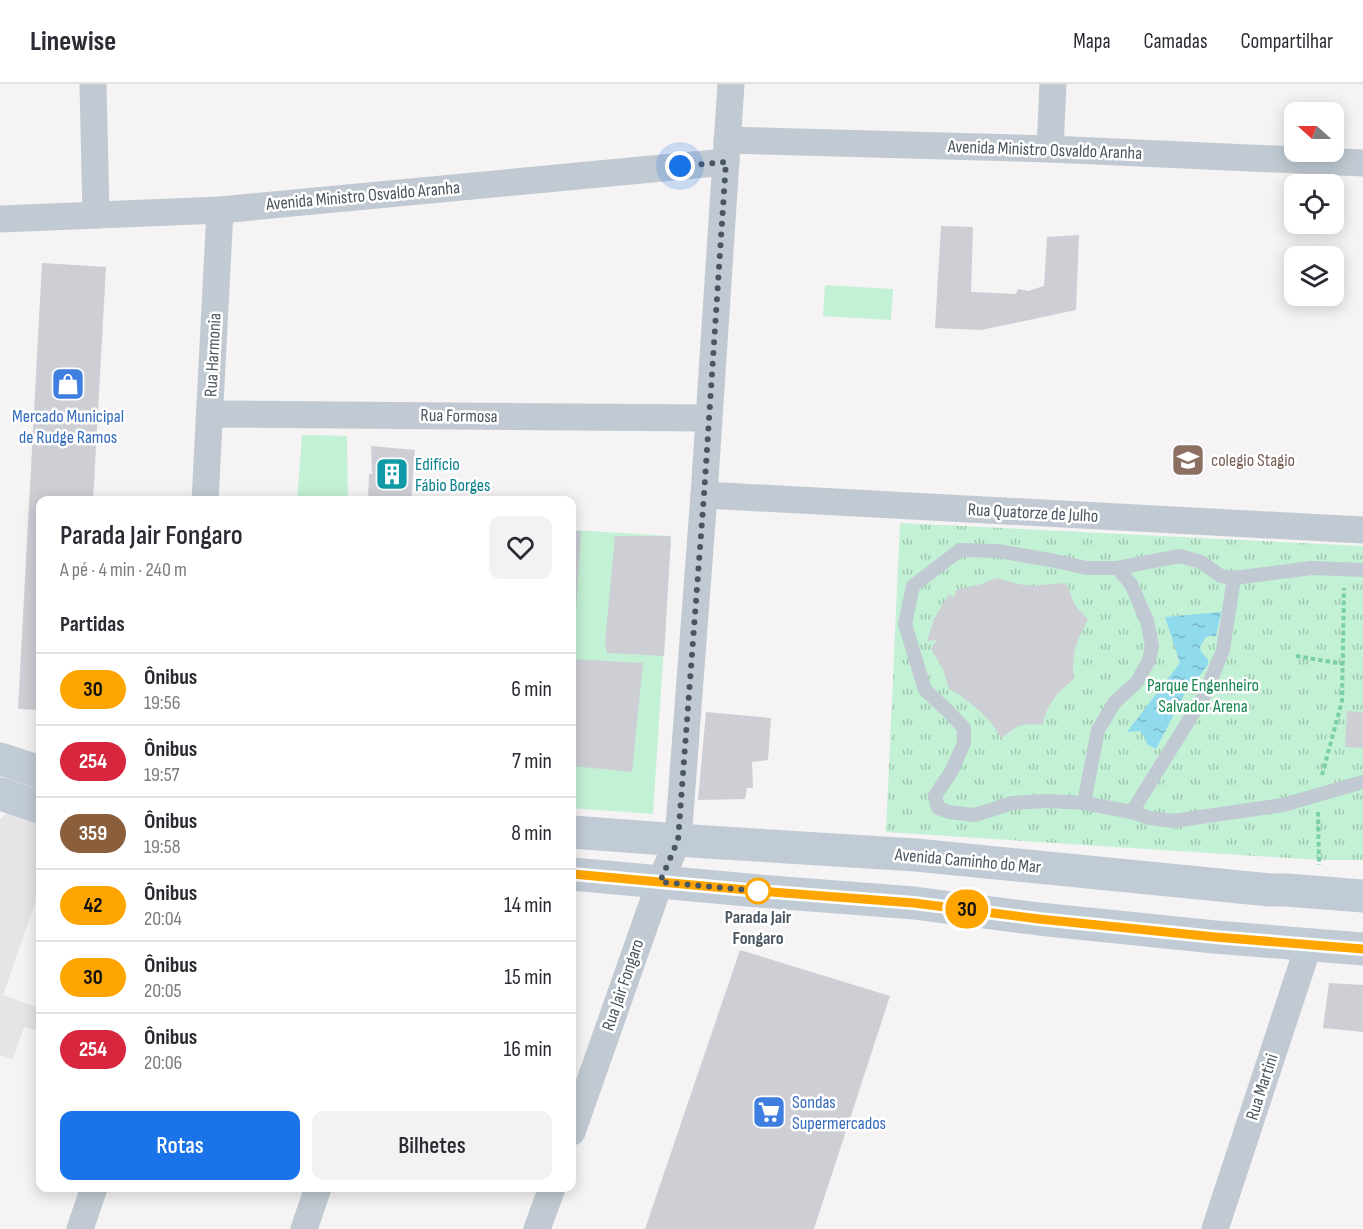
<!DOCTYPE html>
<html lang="pt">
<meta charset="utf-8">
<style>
:root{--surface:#fff;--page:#f2f2f3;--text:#2b2b33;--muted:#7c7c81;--line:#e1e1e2;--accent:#1a73e8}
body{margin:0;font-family:"Sofia Sans Condensed",sans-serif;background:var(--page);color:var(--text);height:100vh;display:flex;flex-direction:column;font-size:22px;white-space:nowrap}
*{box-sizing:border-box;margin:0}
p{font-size:20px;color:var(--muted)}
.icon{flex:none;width:33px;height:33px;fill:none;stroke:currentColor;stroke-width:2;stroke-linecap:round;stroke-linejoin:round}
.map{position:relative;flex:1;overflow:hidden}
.details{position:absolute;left:36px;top:412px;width:540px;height:696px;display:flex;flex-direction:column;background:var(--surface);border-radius:12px;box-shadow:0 3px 15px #0003}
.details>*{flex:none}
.badge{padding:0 12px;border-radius:20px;font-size:21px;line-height:39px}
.needle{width:39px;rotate:291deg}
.tools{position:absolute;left:1284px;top:18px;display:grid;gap:12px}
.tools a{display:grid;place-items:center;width:60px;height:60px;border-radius:12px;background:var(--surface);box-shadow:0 3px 15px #0003;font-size:30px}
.you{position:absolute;width:30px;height:30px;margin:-15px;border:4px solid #fff;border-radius:50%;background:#1a73e8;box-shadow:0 0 0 9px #1a73e833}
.map>.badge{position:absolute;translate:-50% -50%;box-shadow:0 0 0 3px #fff}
h2{padding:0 24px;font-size:22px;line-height:54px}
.round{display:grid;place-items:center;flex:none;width:63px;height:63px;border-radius:12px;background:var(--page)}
.headline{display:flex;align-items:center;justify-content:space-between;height:102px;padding:0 24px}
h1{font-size:28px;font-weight:600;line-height:45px}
.cta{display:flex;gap:12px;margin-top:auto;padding:12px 24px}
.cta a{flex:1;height:69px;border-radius:12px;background:var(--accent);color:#fff;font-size:24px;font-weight:600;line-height:69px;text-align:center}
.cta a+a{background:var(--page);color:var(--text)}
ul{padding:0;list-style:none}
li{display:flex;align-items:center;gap:18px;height:72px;padding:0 24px;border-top:2px solid var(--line)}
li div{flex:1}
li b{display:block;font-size:22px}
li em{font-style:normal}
li .badge{min-width:66px;font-weight:700;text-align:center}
header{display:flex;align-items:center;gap:36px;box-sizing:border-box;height:84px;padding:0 30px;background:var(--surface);border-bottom:2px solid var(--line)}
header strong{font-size:28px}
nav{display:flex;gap:33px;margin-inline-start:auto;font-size:21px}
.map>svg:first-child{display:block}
.education{fill:#e6e4e5}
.park{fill:url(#park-tufts)}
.garden{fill:#c3f1d5}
.water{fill:url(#water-ripples)}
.building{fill:#cdcfd5}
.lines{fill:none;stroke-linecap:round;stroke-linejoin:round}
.path{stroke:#7ad0a6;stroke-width:4;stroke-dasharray:4.5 3;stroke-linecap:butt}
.service{stroke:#c1cad2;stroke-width:14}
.minor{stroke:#c1cad2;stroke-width:27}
.secondary{stroke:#c1cbd6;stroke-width:33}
.line-casing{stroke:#fff;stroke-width:14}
.line{stroke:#ffa500;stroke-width:9}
.walk{stroke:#4a5661;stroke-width:6;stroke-dasharray:0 10.8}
.stop-dot{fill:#fff;stroke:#ffa500;stroke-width:3}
.labels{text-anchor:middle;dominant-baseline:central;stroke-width:5;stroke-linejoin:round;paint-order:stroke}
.street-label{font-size:18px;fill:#4a5661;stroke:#fff}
.shop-label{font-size:18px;fill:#366cbe;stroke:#fff}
.education-label{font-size:18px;fill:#785e54;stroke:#fff;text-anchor:start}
.culture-label{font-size:18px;fill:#0d838f;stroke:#fff;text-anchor:start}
.park-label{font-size:18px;fill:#17864f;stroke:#fff}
.stop-label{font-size:18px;font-weight:bold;fill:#4a5661;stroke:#fff}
</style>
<header>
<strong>Linewise</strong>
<nav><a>Mapa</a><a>Camadas</a><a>Compartilhar</a></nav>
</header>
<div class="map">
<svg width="1363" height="1145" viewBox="0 0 1363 1145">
<defs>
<pattern id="park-tufts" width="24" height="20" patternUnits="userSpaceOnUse" patternTransform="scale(1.5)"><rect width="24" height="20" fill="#c3f1d5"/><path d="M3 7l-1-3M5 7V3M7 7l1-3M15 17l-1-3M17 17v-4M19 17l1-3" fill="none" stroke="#a0c6b0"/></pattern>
<pattern id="water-ripples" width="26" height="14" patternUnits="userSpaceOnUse" patternTransform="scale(1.5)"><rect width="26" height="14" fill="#90daee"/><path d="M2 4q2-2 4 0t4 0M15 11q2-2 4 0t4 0" fill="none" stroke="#78b4c4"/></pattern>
</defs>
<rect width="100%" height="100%" fill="#f5f3f3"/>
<!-- education -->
<polygon class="education" points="7,729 40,737 40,805 3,911 40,924 40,947 24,943 13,975 0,971 0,735"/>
<!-- park -->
<polygon class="park" points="900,439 1363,462 1363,776 1319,776 886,748"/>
<!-- garden -->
<g class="garden">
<polygon points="825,201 893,205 891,236 823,232"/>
<polygon points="302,351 347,352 348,417 297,417"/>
<polygon points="572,446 671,452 653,730 572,724"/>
</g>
<!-- water -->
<polygon class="water" points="1221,528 1216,552 1210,552 1205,554 1200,563 1201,568 1208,575 1208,581 1184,611 1156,665 1147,660 1145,654 1140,647 1127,648 1180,579 1165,533"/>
<!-- building -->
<g class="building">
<polygon points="941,142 973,143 971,208 1016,210 1018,205 1028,207 1044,202 1047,153 1079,151 1076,226 981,246 935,244"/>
<polygon points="42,179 106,183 93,417 40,417 40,626 18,625"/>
<polygon points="371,362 415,366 411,417 368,417 369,390 372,390"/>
<polygon points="572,447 581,447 574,557 572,557"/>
<polygon points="615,452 671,452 664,572 607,569 605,559"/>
<polygon points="997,494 1014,499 1030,502 1066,499 1075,521 1088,536 1079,553 1074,568 1073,583 1074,595 1058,609 1049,622 1044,634 1043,641 1030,640 1018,642 1001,654 993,641 981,628 960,611 949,605 943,585 931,565 937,556 927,557 934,535 949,510 954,514 956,506 981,500"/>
<polygon points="572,575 643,579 632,688 572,682"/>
<polygon points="1347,627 1363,628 1363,664 1345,663"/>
<polygon points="706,628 771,634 768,676 752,678 753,704 747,704 745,715 698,716"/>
<polygon points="740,866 890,912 814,1145 645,1145"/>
<polygon points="1329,899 1363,901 1363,948 1323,944"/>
</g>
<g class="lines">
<!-- path -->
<g class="path">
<polyline points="1296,572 1343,580"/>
<polyline points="1322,691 1342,617 1344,504"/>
<polyline points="1318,728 1319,781"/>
</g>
<!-- service -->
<g class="service">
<polyline points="1363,486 1312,484 1234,494 1221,492 1201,478 1180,472 1117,484 1087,484 1050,476 998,467 960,466 913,502 905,540 925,606 947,626 964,644 964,659 951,688 935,712 938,724 949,728 975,731 1012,719 1049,717 1084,719 1132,728 1150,734 1173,737 1283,721 1363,698"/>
<polyline points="1084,719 1098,646 1115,618 1137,598 1149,576 1152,562 1147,537 1131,500 1117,484"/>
<polyline points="1132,728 1205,610 1223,566 1234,494"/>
</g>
<!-- minor -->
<g class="minor">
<polyline points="93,0 96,131"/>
<polyline points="727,56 1050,65 1363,79"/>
<polyline points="1050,65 1053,0"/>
<polyline points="0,135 220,126 726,78"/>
<polyline points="210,330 708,334"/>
<polyline points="704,411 1363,446"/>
<polyline points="205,417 220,126"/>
<polyline points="572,1048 660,798 678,756 704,411 731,0"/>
<polyline points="80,1145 94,1104"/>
<polyline points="304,1145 318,1104"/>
<polyline points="537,1145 552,1104"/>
<polyline points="1215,1145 1309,860"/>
</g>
<!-- secondary -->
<g class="secondary">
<polyline points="0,675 40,688"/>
<polyline points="0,710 40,723"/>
<polyline points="572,748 707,758 916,771 1270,806 1287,806 1363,812"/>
<polyline points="572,790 759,807 914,819 1039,835 1215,853 1363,865"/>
</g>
</g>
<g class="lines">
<!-- line casing -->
<g class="line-casing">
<polyline id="line" points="572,790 759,807 914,819 1039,835 1215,853 1363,865"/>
</g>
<!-- line -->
<use href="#line" class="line"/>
<!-- walk -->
<polyline class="walk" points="680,82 726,78 704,411 678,756 660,798 758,807"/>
</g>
<!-- icons -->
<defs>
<g id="shop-square" transform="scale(1.725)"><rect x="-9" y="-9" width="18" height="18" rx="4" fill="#3f7fe0" stroke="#fff"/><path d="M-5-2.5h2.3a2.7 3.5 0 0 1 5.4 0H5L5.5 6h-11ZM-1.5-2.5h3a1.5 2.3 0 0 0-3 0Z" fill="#fff"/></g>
<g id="school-square" transform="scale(1.725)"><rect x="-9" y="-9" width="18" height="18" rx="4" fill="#8d6e63" stroke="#fff"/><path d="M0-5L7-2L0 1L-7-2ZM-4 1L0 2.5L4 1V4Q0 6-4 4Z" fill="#fff"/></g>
<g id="building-square" transform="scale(1.725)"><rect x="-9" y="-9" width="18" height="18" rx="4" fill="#0f9aa8" stroke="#fff"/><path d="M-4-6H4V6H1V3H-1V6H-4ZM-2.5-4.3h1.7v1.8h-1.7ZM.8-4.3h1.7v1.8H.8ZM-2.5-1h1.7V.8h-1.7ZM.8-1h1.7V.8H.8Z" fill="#fff"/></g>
<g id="supermarket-square" transform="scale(1.725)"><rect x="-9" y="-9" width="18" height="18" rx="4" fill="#3f7fe0" stroke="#fff"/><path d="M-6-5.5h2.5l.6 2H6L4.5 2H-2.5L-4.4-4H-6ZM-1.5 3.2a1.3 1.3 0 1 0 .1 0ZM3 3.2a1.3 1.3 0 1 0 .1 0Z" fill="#fff"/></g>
</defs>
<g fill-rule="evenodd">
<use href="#shop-square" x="68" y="300"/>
<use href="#school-square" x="1188" y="376"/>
<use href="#building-square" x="392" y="390"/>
<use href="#supermarket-square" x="769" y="1028"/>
</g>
<!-- markers -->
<circle class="stop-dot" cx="758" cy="807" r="12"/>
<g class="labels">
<!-- street labels -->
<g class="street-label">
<text transform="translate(1045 66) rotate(2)">Avenida Ministro Osvaldo Aranha</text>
<text transform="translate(363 112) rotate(-5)">Avenida Ministro Osvaldo Aranha</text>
<text transform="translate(213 271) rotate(-87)">Rua Harmonia</text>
<text transform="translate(459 332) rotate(1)">Rua Formosa</text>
<text transform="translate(1033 429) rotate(3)">Rua Quatorze de Julho</text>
<text transform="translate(968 777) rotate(5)">Avenida Caminho do Mar</text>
<text transform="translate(623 901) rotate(-71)">Rua Jair Fongaro</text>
<text transform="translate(1262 1003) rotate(-72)">Rua Martini</text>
</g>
<!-- shop labels -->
<g class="shop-label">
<text x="68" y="332">Mercado Municipal<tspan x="68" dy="21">de Rudge Ramos</tspan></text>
<text x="792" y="1018" text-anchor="start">Sondas<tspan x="792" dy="21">Supermercados</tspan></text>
</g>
<!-- education labels -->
<g class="education-label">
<text x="1211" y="376">colegio Stagio</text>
</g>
<!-- culture labels -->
<g class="culture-label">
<text x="415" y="380">Edifício<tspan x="415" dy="21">Fábio Borges</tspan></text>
</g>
<!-- park labels -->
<g class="park-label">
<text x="1203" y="601">Parque Engenheiro<tspan x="1203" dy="21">Salvador Arena</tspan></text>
</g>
<!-- stop labels -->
<g class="stop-label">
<text x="758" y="833">Parada Jair<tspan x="758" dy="21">Fongaro</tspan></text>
</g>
</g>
</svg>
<div class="tools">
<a><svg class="needle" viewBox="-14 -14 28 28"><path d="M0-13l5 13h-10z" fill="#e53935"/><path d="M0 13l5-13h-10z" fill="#7c7c81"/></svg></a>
<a><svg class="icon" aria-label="locate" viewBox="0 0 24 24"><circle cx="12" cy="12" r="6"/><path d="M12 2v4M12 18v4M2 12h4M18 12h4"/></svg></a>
<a><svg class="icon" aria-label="layers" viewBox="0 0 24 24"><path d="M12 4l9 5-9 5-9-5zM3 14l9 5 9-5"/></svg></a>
</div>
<div class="you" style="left:680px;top:82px"></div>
<b class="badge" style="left:967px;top:825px;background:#ffa500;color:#111">30</b>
<section class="details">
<div class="headline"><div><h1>Parada Jair Fongaro</h1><p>A pé · 4 min · 240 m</p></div><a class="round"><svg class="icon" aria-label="heart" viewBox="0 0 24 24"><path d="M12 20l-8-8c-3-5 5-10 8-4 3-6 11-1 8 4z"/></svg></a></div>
<h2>Partidas</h2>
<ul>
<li><span class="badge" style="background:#ffa500;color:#111">30</span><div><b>Ônibus</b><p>19:56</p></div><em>6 min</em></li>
<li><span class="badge" style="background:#d7263d;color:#fff">254</span><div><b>Ônibus</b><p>19:57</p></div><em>7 min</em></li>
<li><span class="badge" style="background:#8b5e3c;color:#fff">359</span><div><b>Ônibus</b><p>19:58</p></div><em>8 min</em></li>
<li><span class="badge" style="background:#ffa500;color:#111">42</span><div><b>Ônibus</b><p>20:04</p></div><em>14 min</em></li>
<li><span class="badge" style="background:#ffa500;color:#111">30</span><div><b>Ônibus</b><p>20:05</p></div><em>15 min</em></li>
<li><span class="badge" style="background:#d7263d;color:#fff">254</span><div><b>Ônibus</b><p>20:06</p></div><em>16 min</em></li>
</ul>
<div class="cta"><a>Rotas</a><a>Bilhetes</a></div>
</section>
</div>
